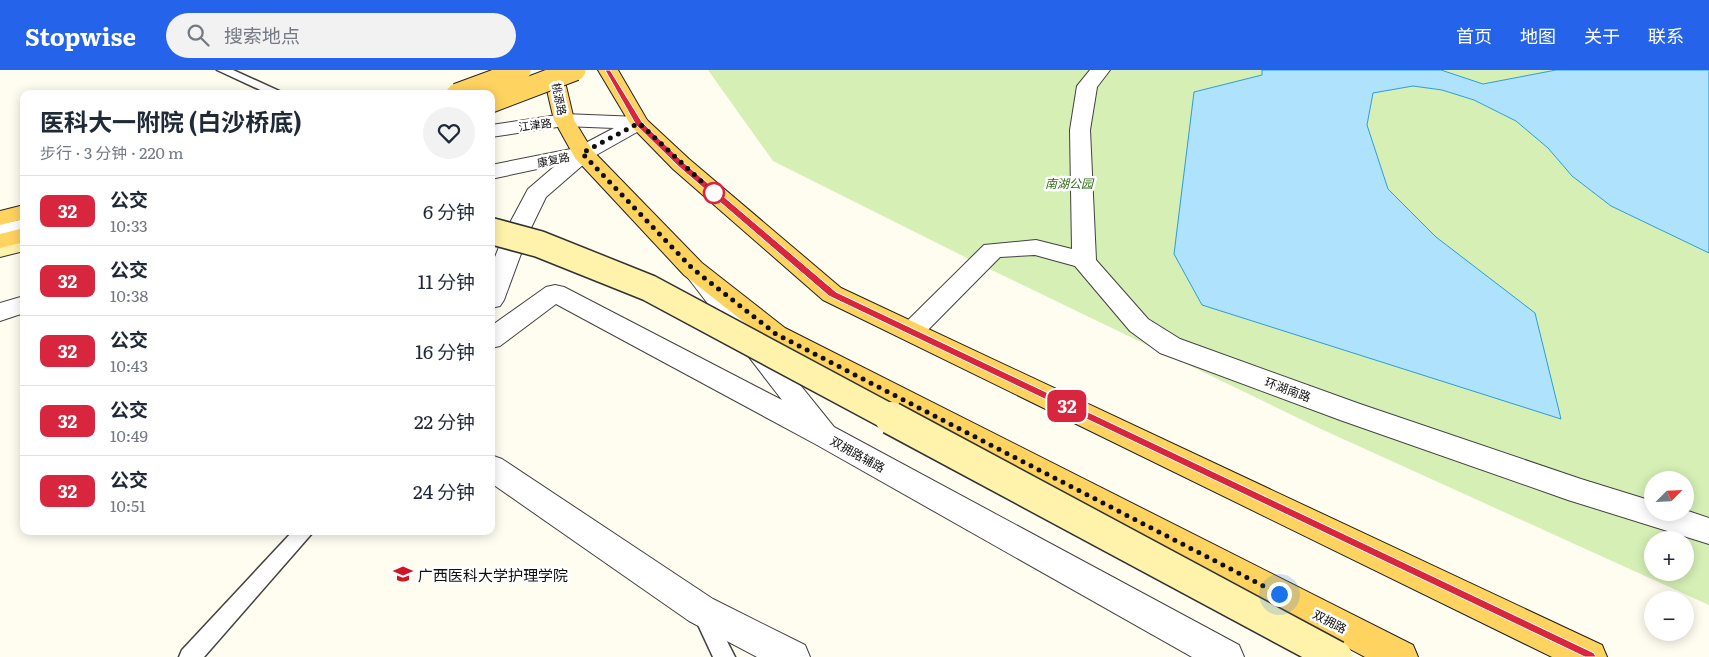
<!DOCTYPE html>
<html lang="zh">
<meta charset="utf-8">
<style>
:root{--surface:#fff;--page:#f2f2f3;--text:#1f2937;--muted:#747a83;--line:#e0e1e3;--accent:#2563eb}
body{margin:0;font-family:Literata,"Noto Sans SC",serif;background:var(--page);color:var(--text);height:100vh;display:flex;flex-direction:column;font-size:19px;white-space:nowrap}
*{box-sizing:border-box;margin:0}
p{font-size:16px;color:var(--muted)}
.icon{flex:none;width:28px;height:28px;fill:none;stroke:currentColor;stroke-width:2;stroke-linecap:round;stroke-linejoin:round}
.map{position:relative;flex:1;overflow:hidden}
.side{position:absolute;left:20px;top:20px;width:475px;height:445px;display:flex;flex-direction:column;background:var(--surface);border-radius:10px;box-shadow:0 2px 12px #0003}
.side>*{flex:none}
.badge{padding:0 10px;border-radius:8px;font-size:18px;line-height:32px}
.needle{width:32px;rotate:66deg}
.buttons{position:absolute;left:1644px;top:401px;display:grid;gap:10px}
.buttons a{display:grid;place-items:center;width:50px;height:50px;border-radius:50%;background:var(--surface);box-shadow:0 2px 12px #0003;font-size:25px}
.you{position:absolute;width:25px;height:25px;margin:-12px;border:4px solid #fff;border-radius:50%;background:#1a73e8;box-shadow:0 0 0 8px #1a73e833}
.map>.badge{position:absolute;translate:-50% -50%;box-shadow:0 0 0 2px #fff}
.round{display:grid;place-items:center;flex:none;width:52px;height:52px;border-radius:26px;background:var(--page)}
.overview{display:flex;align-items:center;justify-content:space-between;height:85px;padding:0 20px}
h1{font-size:24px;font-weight:700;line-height:38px}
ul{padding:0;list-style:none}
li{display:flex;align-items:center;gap:15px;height:70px;padding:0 20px;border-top:1px solid var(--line)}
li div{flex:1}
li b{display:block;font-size:19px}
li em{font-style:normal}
li .badge{min-width:55px;font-weight:700;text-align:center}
header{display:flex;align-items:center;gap:30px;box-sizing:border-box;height:70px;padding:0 25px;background:var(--accent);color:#fff}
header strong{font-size:24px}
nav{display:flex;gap:28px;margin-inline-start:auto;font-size:18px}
.search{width:350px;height:45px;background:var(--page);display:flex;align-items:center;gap:12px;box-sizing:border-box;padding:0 18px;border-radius:28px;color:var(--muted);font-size:19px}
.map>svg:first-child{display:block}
.green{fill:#d5efb5;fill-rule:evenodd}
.water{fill:#afe2fd;stroke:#2d9cdc}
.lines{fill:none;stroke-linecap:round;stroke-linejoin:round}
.lane-casing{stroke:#424242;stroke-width:3}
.street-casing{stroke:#424242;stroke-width:2}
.secondary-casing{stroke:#313131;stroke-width:2}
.primary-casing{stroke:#202020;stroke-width:2}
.lane{fill:#fff;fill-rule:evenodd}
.street{fill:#fff;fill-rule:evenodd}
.secondary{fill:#fff3ab;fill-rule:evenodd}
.primary{fill:#ffd360;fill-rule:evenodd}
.secondary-bridge-far1-casing{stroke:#313131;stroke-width:29;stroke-linecap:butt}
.secondary-bridge-casing{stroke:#313131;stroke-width:35;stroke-linecap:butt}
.primary-bridge-casing{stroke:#202020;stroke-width:23;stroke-linecap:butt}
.secondary-bridge-far1{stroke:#fff3ab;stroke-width:26}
.secondary-bridge{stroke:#fff3ab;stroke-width:32}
.primary-bridge{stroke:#ffd360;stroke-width:21}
.line{fill:#d7263d;stroke:#fff}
.walk{stroke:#0f0f0f;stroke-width:5;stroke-dasharray:0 9}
.stop-dot{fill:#fff;stroke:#d7263d;stroke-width:2.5}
.labels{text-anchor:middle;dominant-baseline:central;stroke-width:5;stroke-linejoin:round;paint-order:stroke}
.far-street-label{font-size:11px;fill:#0f0f0f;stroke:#fff}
.park-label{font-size:12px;font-style:italic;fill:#2c6f17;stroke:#fff}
.street-label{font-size:12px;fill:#0f0f0f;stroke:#fff}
.near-poi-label{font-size:15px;fill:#0f0f0f;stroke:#fff;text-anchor:start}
</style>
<header>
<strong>Stopwise</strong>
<div class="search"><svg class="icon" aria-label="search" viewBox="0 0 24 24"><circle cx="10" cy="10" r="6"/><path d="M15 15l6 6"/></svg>搜索地点</div>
<nav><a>首页</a><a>地图</a><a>关于</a><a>联系</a></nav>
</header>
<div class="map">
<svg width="1709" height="587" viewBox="0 0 1709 587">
<rect width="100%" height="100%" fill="#fffcf0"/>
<!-- green -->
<g class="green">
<path d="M 708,0 L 1262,0 L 1262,5 L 1194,22 L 1436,167 L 1388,119 L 1367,55 L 1373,23 L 1413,16 L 1442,20 L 1474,30 L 1516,51 L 1548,78 L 1572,106 L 1611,136 L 1709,183 L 1709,535 L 1321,359 L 977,193 L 773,91 ZM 1652,410 L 1685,410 L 1685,442 L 1652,442 ZM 1652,470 L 1685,470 L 1685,502 L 1652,502 Z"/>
<polygon points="1441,0 1556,0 1483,14"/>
</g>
<!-- water -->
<polygon class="water" points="1262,0 1441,0 1483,14 1556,0 1709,0 1709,183 1611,136 1572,106 1548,78 1516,51 1474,30 1442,20 1413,16 1373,23 1367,55 1388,119 1436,167 1535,243 1561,349 1202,235 1174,184 1194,22 1262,5"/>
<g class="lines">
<!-- lane casing -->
<g class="lane-casing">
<g id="lane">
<polygon points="217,0 233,0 286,24 269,24"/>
<polygon points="293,461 314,461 204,587 179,587 182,580"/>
<polygon points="703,535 710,538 735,587 713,587 693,544 696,538"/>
</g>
</g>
<!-- street casing -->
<g class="street-casing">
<g id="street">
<polygon points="1090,0 1110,0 1097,17 1090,60 1096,190 1148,249 1180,269 1360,334 1581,409 1652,431 1652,442 1685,442 1685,440 1709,448 1709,474 1568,430 1340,350 1160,283 1130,261 1075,196 1035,185 1000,187 920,268 911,271 902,268 898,262 902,256 984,175 1036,170 1072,179 1070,60 1077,16"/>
<polygon points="564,44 639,47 646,49 649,53 646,57 591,88 546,127 529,162 504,230 500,236 491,238 491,197 505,162 528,119 556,95 491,109 491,95 576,78 614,58 564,56 491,67 491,55"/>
<polygon points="24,149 24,163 0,168 0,154"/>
<polygon points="697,196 706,198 834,357 1239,575 1244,587 1192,587 817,375 556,234 500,276 491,278 491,256 546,217 555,215 564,217 782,330 685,204 688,198"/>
<polygon points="24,226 24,243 0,251 0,233"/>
<polygon points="491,385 502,389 713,529 805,575 810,587 757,587 689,551 491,413"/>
</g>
</g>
<!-- secondary casing -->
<g class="secondary-casing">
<polygon id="secondary" points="24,167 24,181 0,187 0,171"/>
</g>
<!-- primary casing -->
<g class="primary-casing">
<g id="primary">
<polygon points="546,0 566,0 566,16 574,50 592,80 702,193 785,258 1413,575 1418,587 1365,587 767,270 684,205 575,88 554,50 546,16"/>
<polygon points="598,0 618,0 647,50 689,89 841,218 1602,575 1607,587 1552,587 823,230 673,99 632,57"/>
<polygon points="24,135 24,149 0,155 0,141"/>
<polygon points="24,158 24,172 0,178 0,164"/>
</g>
</g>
<!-- lane -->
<use href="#lane" class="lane"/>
<!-- street -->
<use href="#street" class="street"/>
<!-- secondary -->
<use href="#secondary" class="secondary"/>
<!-- primary -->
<use href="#primary" class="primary"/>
<!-- secondary-bridge-far1 casing -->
<g class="secondary-bridge-far1-casing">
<polyline id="secondary-bridge-far1" points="491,161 539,174 649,218 893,349"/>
</g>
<!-- secondary-bridge casing -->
<g class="secondary-bridge-casing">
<polyline id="secondary-bridge" points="891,348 1336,587"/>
</g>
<!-- primary-bridge casing -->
<g class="primary-bridge-casing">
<g id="primary-bridge">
<polyline points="457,24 520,1"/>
<polyline points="491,32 575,0"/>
</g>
</g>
<!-- secondary-bridge-far1 -->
<use href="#secondary-bridge-far1" class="secondary-bridge-far1"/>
<!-- secondary-bridge -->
<use href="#secondary-bridge" class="secondary-bridge"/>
<!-- primary-bridge -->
<use href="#primary-bridge" class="primary-bridge"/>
</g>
<!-- line -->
<polygon class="line" points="605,0 610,0 642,52 683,92 836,222 1594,583 1596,587 1585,587 829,226 678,96 636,55"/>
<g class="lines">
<!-- walk -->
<polyline class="walk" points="714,123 639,53 582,83 693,199 776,264 1279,524"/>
</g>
<!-- icons -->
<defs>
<g id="university-bare" transform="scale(1.5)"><path d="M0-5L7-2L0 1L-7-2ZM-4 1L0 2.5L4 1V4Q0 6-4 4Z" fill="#cf1625" stroke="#fff" stroke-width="2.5" paint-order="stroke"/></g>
</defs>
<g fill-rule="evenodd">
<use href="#university-bare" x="403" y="504"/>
</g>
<!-- markers -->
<circle class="stop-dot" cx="714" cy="123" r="10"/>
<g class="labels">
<!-- far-street labels -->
<g class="far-street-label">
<text transform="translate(560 29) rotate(79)">桃源路</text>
<text transform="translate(535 54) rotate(-8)">江津路</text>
<text transform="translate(553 89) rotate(-12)">康复路</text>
</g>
<!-- park labels -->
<g class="park-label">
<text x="1069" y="113">南湖公园</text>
</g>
<!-- street labels -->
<g class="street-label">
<text transform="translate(1288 319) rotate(20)">环湖南路</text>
<text transform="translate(858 384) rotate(29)">双拥路辅路</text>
<text transform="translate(1330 551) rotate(27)">双拥路</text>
</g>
<!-- near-poi labels -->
<g class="near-poi-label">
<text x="418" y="504">广西医科大学护理学院</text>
</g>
</g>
</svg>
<div class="buttons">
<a><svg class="needle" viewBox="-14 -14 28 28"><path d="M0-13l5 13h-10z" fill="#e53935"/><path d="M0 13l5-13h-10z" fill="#747a83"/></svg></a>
<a>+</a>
<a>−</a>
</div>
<div class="you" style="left:1279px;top:524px"></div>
<b class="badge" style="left:1067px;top:336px;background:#d7263d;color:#fff">32</b>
<section class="side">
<div class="overview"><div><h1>医科大一附院 (白沙桥底)</h1><p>步行 · 3 分钟 · 220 m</p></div><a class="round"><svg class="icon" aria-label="heart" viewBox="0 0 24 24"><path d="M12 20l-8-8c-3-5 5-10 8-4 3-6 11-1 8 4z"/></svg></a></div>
<ul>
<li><span class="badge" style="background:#d7263d;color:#fff">32</span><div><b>公交</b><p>10:33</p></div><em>6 分钟</em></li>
<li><span class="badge" style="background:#d7263d;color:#fff">32</span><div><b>公交</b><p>10:38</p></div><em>11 分钟</em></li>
<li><span class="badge" style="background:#d7263d;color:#fff">32</span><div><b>公交</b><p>10:43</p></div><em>16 分钟</em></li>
<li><span class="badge" style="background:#d7263d;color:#fff">32</span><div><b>公交</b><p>10:49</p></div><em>22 分钟</em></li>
<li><span class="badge" style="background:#d7263d;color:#fff">32</span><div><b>公交</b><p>10:51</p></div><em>24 分钟</em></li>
</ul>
</section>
</div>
